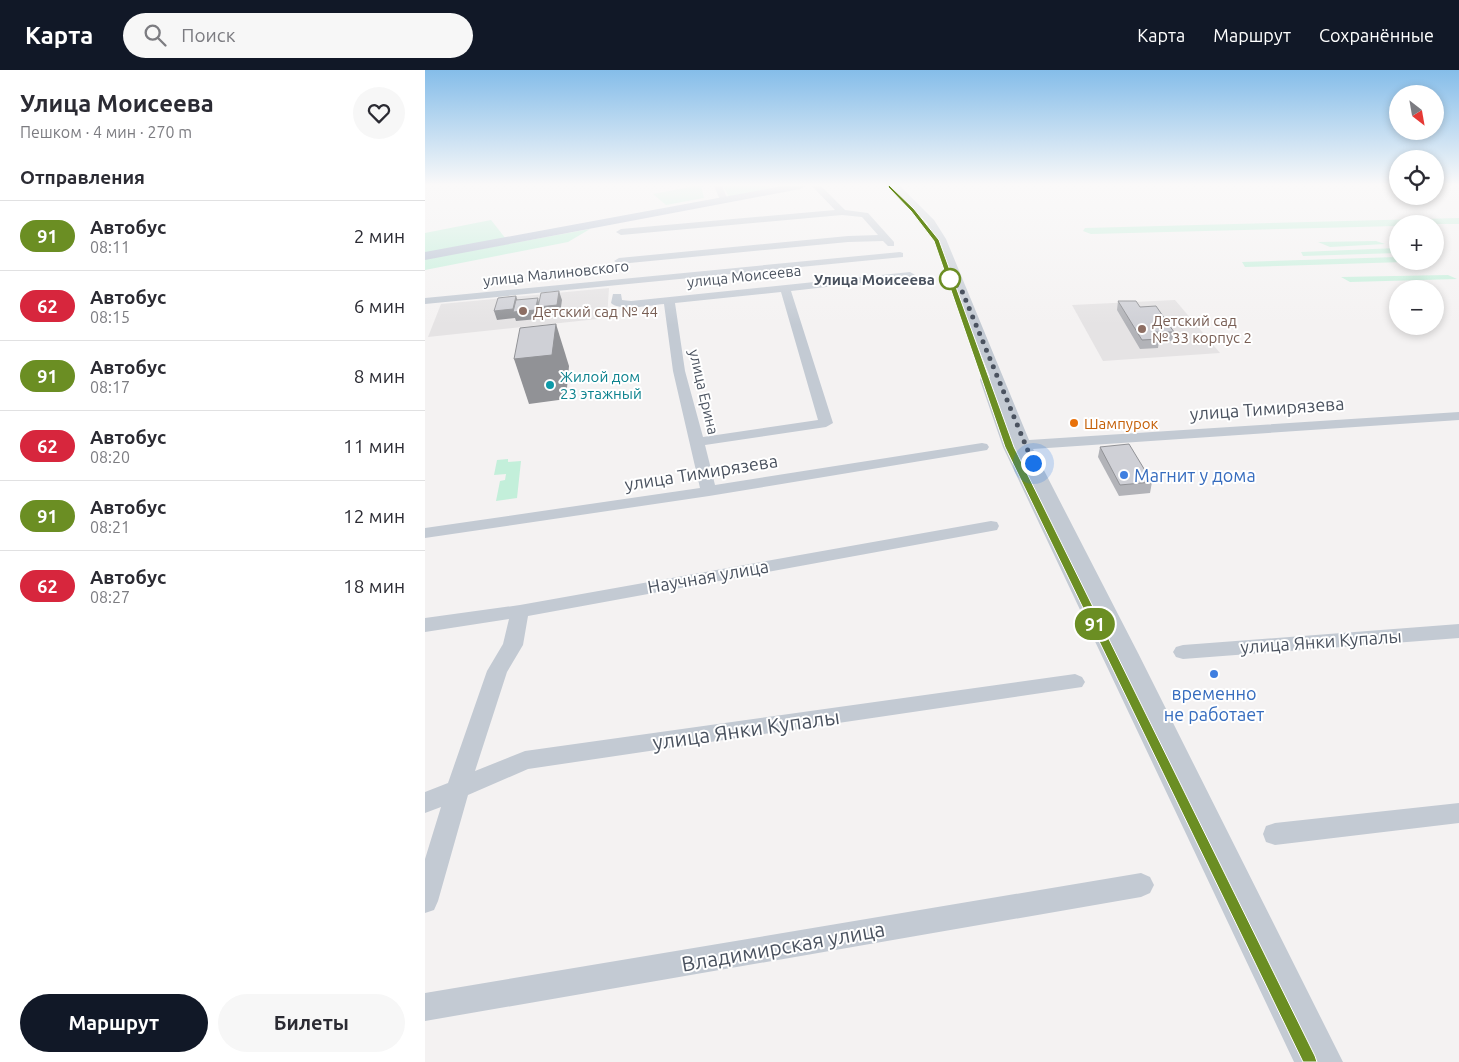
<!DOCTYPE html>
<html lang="ru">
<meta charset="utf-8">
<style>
:root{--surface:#fff;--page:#f7f7f7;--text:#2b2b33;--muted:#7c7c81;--line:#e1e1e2;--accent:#111827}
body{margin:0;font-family:Ubuntu,sans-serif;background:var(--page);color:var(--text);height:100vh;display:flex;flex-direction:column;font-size:19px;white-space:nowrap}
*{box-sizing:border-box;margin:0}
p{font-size:16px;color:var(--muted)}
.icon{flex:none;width:28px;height:28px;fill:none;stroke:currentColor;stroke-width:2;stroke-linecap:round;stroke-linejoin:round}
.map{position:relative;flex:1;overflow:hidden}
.drawer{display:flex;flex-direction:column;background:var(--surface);width:425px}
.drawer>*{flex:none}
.badge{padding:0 10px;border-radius:16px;font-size:18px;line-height:32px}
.needle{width:32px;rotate:149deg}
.tools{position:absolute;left:964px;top:15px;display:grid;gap:10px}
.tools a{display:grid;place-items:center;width:55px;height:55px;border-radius:50%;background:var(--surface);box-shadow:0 2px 8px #0003;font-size:25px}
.you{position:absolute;width:25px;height:25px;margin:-12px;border:4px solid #fff;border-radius:50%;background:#1a73e8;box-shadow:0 0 0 8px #1a73e833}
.map>.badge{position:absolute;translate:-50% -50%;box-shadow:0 0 0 2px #fff}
h2{padding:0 20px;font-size:19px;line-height:45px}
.round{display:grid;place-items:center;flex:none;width:52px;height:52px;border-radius:26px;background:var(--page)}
.head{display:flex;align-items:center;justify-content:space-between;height:85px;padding:0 20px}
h1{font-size:24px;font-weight:700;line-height:38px}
.primary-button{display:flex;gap:10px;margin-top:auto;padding:10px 20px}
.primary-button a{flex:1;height:58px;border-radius:30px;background:var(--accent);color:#fff;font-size:20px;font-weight:700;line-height:58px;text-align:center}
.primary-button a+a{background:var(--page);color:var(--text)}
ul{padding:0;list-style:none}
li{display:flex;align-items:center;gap:15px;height:70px;padding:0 20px;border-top:1px solid var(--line)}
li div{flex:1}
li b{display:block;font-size:19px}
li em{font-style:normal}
li .badge{min-width:55px;font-weight:700;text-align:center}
header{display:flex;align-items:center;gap:30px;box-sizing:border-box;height:70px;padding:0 25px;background:var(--accent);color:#fff}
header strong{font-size:24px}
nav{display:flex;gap:28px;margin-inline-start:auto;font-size:18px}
.search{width:350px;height:45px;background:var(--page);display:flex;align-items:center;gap:12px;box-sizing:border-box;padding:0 18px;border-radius:28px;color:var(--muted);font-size:19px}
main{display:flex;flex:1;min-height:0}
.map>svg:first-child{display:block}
.education{fill:#e5e3e4}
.green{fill:#c3efda}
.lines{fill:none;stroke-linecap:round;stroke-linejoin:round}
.minor{fill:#c3cad3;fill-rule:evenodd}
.major{fill:#b3bdcf;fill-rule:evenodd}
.wall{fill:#b2b3b8}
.shaded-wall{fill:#919296}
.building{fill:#cfd0d6;stroke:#919296}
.line{fill:#6b8e23;stroke:#fff}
.walk{stroke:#4a525f;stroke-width:5;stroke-dasharray:0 9}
.stop-dot{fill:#fff;stroke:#6b8e23;stroke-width:2.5}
.education-dot{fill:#8d6e63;stroke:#fff;stroke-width:2}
.culture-dot{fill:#0f9aa8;stroke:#fff;stroke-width:2}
.food-dot{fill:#e8710a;stroke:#fff;stroke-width:2}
.shop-dot{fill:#3f7fe0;stroke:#fff;stroke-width:2}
.labels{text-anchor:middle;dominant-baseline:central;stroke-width:4;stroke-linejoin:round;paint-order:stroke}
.far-street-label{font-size:15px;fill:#4a525f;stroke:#fff}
.far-stop-label{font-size:15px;font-weight:bold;fill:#4a525f;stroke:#fff;text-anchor:end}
.far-education-label{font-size:15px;fill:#785e54;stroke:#fff;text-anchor:start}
.far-culture-label{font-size:15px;fill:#0d838f;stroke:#fff;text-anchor:start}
.far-food-label{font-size:15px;fill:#c56008;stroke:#fff;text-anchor:start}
.street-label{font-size:18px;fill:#4a525f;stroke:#fff}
.shop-label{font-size:18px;fill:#366cbe;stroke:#fff;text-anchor:start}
.near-street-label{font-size:21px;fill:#4a525f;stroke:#fff}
</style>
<header>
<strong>Карта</strong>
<div class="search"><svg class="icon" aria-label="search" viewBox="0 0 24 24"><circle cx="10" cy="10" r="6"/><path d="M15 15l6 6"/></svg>Поиск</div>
<nav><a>Карта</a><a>Маршрут</a><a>Сохранённые</a></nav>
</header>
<main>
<section class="drawer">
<div class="head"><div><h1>Улица Моисеева</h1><p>Пешком · 4 мин · 270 m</p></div><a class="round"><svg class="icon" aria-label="heart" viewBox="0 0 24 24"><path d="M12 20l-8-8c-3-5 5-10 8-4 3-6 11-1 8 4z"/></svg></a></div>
<h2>Отправления</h2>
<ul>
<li><span class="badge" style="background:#6b8e23;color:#fff">91</span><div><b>Автобус</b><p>08:11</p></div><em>2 мин</em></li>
<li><span class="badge" style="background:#d7263d;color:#fff">62</span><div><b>Автобус</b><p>08:15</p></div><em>6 мин</em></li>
<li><span class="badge" style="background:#6b8e23;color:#fff">91</span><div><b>Автобус</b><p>08:17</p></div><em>8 мин</em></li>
<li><span class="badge" style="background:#d7263d;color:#fff">62</span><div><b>Автобус</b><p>08:20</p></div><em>11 мин</em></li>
<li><span class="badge" style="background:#6b8e23;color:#fff">91</span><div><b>Автобус</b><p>08:21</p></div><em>12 мин</em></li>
<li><span class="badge" style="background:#d7263d;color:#fff">62</span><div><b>Автобус</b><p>08:27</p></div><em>18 мин</em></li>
</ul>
<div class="primary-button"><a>Маршрут</a><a>Билеты</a></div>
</section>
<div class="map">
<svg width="1034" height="992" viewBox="0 0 1034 992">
<rect width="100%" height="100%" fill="#f4f2f2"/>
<!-- education -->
<g class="education">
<polygon points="184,218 182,248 3,267 16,234"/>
<polygon points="750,230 795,283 678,291 647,235"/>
</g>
<!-- green -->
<g class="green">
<polygon points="270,116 276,116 279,128 241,135 228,124"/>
<polygon points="298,116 344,116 346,120 304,127"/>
<polygon points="1034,148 1034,154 972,154 972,156 666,164 658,161 660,158"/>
<polygon points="66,150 81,169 0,183 0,163"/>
<polygon points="165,159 143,172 0,200 0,189"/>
<polygon points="951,171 960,174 905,177 893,172"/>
<polygon points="972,178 972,183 878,186 876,182"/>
<polygon points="972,187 972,191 1010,191 820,197 817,192"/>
<polygon points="1023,205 1032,209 925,212 916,207"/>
<polygon points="83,389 83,392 96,391 92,428 71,431 75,411 80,410 81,404 69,405 72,390"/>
</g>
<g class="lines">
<!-- minor -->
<g class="minor">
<polygon points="289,116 297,116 303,130 302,132 296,132"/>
<polygon points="387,116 396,116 420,140 443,143 469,172 469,176 463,176 458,171 423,172 194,194 189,191 194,188 423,166 453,165 437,147 417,145 196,165 191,162 196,159 410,140"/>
<polygon points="466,116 475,116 509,150 521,169 604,370 1034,342 1034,350 608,379 713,583 918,992 869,992 578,377 555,310 556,307 565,307 511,169 502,153"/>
<polygon points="475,182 478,183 478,187 0,234 0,228"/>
<path d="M 485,202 L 490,205 L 489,207 L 366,221 L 408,353 L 401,357 L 280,375 L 290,415 L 557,373 L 562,374 L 564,377 L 562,380 L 284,426 L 0,468 L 0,458 L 275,418 L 248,301 L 239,234 C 226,235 196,242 186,233 L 188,224 L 196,224 L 197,230 L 206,231 ZM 356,222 L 393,350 L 278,367 L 260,301 L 250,233 Z"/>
<polygon points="566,451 572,452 574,456 572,460 103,546 98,575 82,602 50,701 100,681 650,604 657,607 660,612 657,617 103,699 43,725 13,831 9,840 0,843 0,789 16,737 0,743 0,722 23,713 62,601 78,574 84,549 0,562 0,548 95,535"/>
<polygon points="1034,554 1034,568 758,589 751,587 748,582 751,577 758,575"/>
<polygon points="1034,733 1034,753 850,775 841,772 838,764 841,756 850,753"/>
<polygon points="716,803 725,807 729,815 725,823 716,827 0,951 0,923"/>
</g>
<!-- major -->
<polygon class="major" points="358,116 380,116 375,119 0,190 0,182"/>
</g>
<!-- wall -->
<g class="wall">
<polygon points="693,231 715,237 749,262 747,271 734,271 733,278 715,279 692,240"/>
<polygon points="675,377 727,412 725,423 694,426 673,387"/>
</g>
<!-- shaded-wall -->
<g class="shaded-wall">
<polygon points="134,221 137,230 135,244 116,246 115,241 113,249 91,251 90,248 72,250 69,241 91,226 94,234 113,228 115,237"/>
<polygon points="131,254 144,296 141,329 104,334 89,289"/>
</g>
<!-- building -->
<g class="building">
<polygon points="134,221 132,235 113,237 116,223"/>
<polygon points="91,226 88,239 69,241 73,228"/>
<polygon points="113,228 110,240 88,242 91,230"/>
<polygon points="693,231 711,231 715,237 731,236 749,262 730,262 735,269 717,270"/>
<polygon points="131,254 127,285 89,289 95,258"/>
<polygon points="704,374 727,412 695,415 675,377"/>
</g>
<!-- sky -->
<linearGradient id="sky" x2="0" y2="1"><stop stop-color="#85bde9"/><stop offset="0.45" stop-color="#faf9f9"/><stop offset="1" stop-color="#faf9f9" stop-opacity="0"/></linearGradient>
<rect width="1034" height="255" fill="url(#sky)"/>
<!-- line -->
<polygon class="line" points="464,115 489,139 514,170 589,377 890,986 892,992 878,992 580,377 509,171 486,141 463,117"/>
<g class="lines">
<!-- walk -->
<polyline class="walk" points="525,209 537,221 608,393"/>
</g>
<!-- markers -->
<circle class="stop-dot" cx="525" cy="209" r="10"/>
<g class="education-dot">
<circle cx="98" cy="241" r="5"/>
<circle cx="717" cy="259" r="5"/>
</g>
<circle class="culture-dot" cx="125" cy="315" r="5"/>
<circle class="food-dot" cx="649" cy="353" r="5"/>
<g class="shop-dot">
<circle cx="699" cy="405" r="5"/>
<circle cx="789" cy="604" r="5"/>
</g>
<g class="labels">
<!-- far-street labels -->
<g class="far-street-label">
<text transform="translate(131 203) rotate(-6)">улица Малиновского</text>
<text transform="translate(319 206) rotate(-6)">улица Моисеева</text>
<text transform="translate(279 322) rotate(77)">улица Ерина</text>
</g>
<!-- far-stop labels -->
<g class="far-stop-label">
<text x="510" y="209">Улица Моисеева</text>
</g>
<!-- far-education labels -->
<g class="far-education-label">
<text x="108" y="241">Детский сад № 44</text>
<text x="727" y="250">Детский сад<tspan x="727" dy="17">№ 33 корпус 2</tspan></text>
</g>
<!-- far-culture labels -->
<g class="far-culture-label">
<text x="135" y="306">Жилой дом<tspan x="135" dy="17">23 этажный</tspan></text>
</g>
<!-- far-food labels -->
<g class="far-food-label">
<text x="659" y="353">Шампурок</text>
</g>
<!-- street labels -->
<g class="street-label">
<text transform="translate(842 338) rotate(-4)">улица Тимирязева</text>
<text transform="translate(276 402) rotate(-9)">улица Тимирязева</text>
<text transform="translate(283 506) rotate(-10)">Научная улица</text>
<text transform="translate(896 571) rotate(-4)">улица Янки Купалы</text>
</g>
<!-- shop labels -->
<g class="shop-label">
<text x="709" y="405">Магнит у дома</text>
<text x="789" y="623" text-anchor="middle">временно<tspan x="789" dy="21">не работает</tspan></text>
</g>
<!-- near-street labels -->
<g class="near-street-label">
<text transform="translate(321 659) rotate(-8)">улица Янки Купалы</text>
<text transform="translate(358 876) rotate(-10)">Владимирская улица</text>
</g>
</g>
</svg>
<div class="tools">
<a><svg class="needle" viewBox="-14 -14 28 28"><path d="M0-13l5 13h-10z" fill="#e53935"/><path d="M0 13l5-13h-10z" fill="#7c7c81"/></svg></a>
<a><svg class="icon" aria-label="locate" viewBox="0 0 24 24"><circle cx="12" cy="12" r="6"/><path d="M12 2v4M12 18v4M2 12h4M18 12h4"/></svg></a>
<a>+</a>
<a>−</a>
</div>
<div class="you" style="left:608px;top:393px"></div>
<b class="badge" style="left:670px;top:554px;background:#6b8e23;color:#fff">91</b>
</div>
</main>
